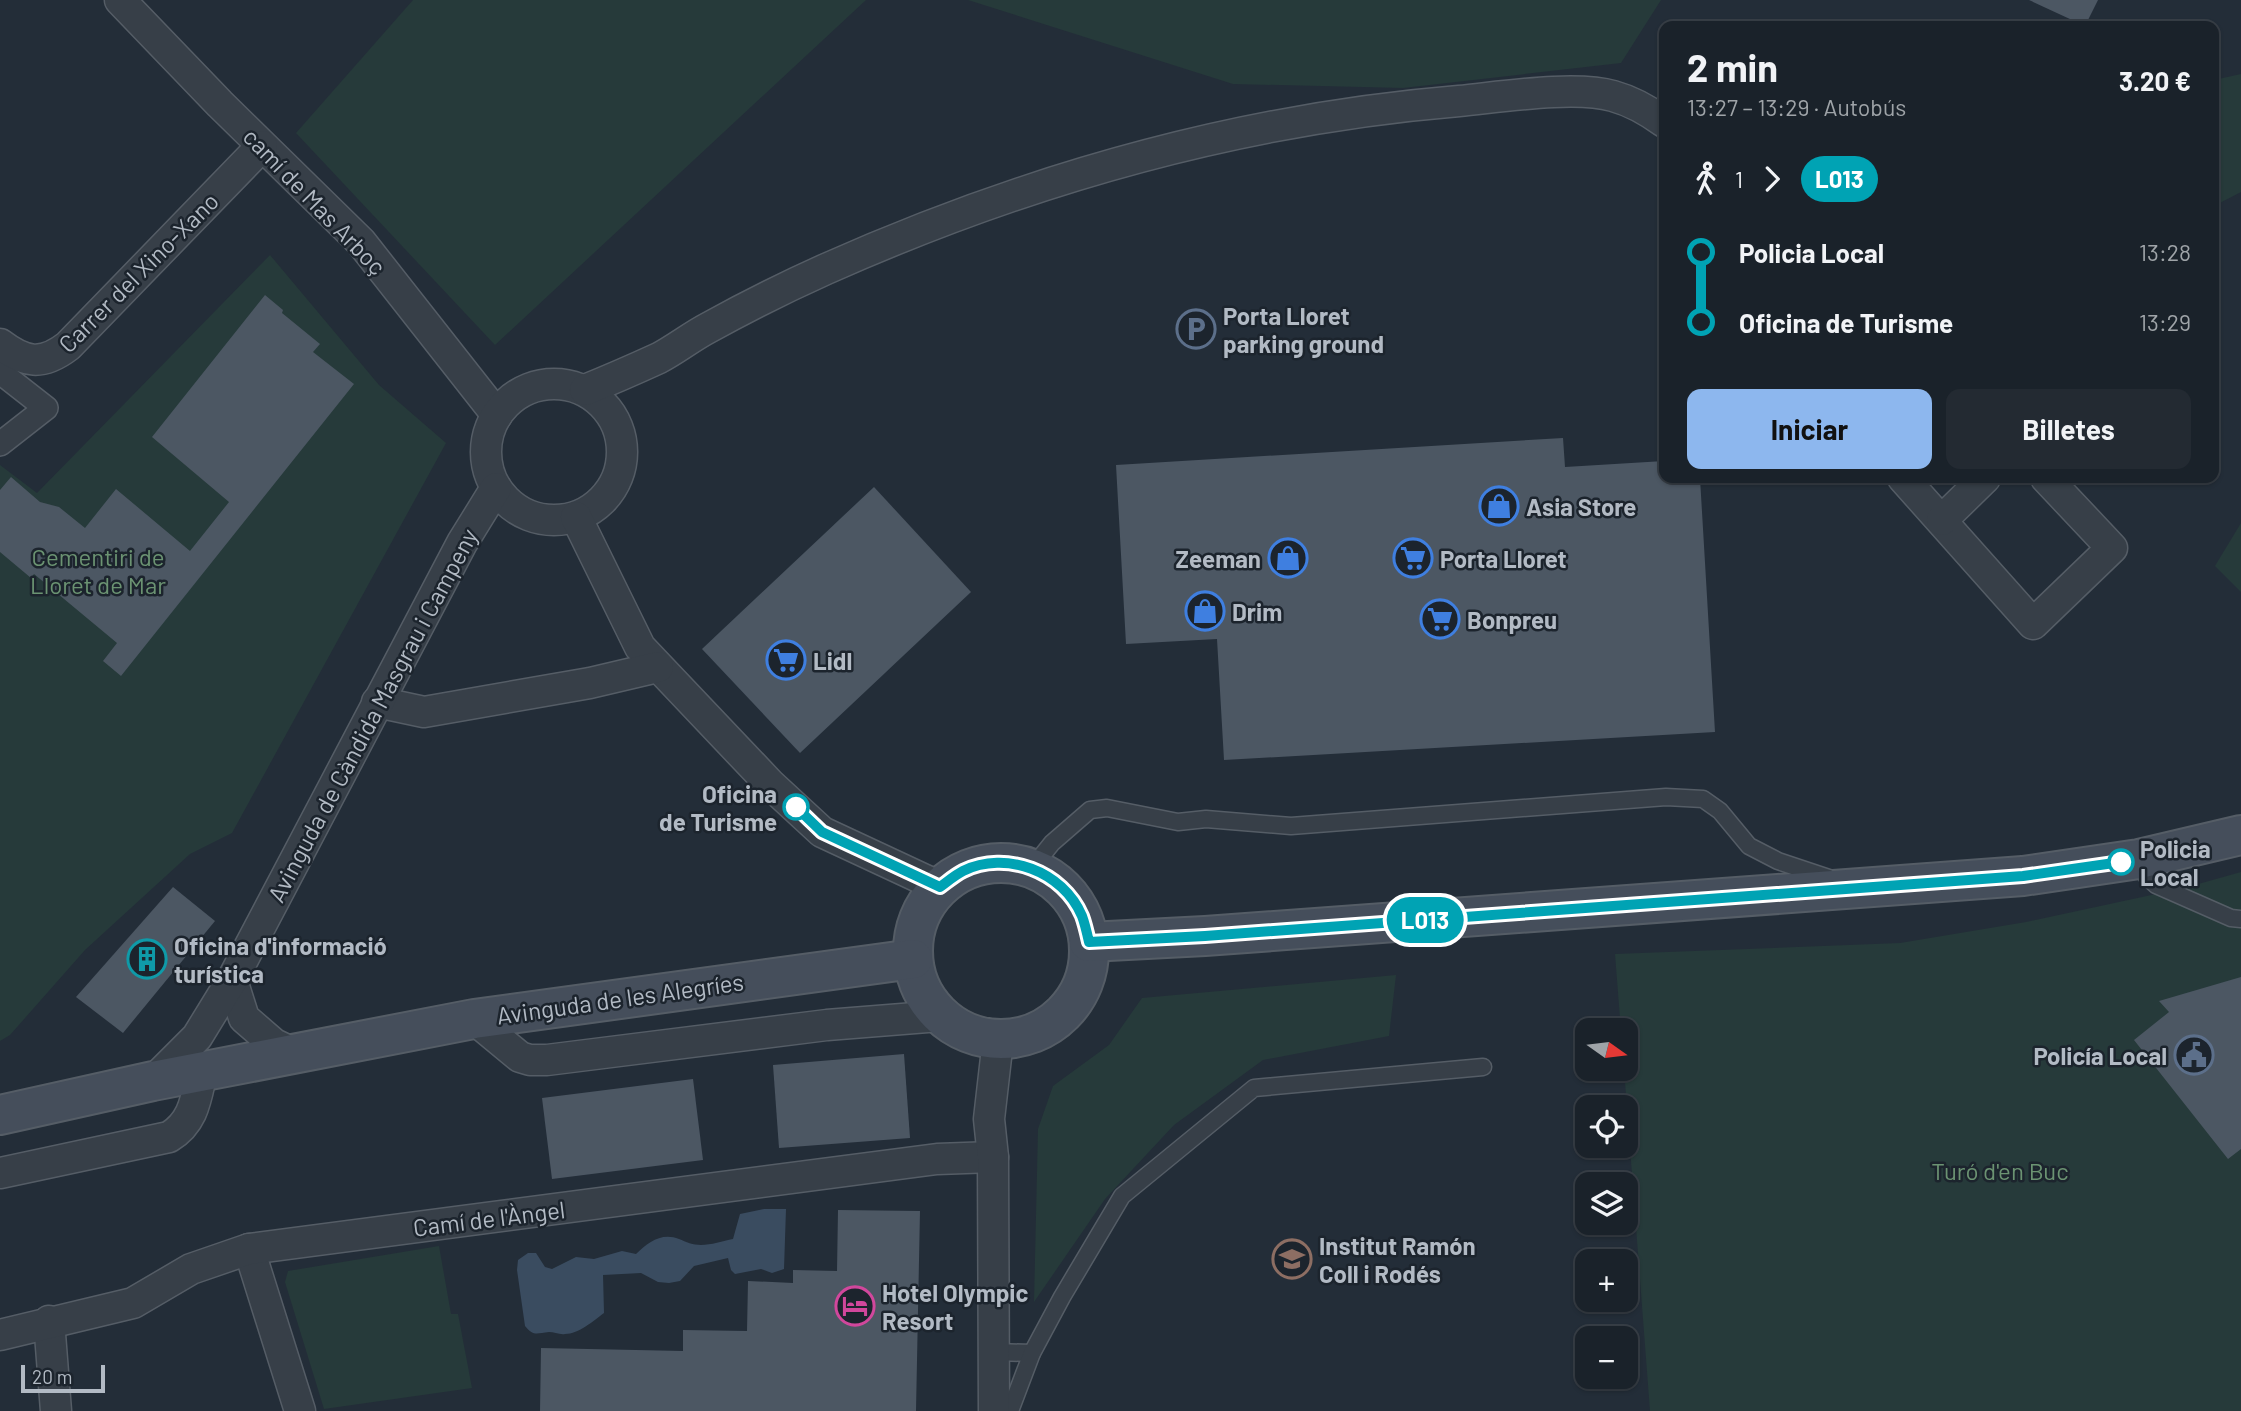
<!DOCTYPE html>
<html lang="es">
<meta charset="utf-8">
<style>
:root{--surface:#1a222a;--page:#232a32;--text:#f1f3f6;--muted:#9fa4a8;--line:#383f47;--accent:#8db7ee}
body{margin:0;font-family:Barlow,sans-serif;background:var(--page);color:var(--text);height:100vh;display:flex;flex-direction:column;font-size:26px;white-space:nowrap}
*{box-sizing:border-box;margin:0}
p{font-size:23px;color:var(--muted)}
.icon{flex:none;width:38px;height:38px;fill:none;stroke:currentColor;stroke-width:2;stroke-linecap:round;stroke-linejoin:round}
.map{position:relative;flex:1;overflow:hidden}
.sheet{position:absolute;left:1659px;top:21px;width:560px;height:462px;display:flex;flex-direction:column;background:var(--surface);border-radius:14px;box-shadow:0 2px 5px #0004,0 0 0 2px var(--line)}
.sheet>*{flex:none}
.badge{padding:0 14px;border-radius:23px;font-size:24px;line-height:46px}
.needle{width:46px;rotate:104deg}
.controls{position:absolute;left:1575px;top:1018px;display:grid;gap:14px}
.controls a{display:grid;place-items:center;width:63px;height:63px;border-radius:14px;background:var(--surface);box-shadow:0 2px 5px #0004,0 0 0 2px var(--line);font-size:35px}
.scale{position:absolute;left:21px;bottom:18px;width:84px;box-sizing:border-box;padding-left:7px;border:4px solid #b2bac4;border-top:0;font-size:19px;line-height:24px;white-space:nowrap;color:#b2bac4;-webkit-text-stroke:5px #1c242d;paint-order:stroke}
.map>.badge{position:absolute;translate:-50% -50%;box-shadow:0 0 0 4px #fff}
.legs{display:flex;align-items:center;gap:10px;height:77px;padding:0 28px;font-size:23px}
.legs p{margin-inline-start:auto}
.headline{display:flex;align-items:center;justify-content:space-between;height:119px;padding:0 28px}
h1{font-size:38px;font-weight:700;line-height:52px}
.cta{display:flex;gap:14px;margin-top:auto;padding:14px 28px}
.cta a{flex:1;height:80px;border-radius:14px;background:var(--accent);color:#111;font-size:28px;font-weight:700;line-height:80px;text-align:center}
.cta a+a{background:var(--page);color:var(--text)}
ul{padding:0 28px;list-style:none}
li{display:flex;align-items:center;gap:24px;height:70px;font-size:26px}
li i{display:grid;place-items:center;width:10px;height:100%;margin:0 9px;background:currentColor}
li i::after{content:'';width:18px;height:18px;margin:-9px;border:5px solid;border-radius:50%;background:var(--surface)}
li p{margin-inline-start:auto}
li:first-child i{background:linear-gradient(#0000 50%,currentColor 0)}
li:last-child i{background:linear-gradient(currentColor 50%,#0000 0)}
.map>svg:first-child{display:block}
.green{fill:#263a3a}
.water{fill:#3a4c60}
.building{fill:#4c5763}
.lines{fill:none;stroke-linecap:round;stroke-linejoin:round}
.service-casing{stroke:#555d66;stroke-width:19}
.pedestrian-casing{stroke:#555d66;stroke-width:26}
.minor-casing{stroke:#555d66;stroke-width:33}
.secondary-casing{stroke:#555d66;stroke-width:42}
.service{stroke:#373f48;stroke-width:16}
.pedestrian{stroke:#373f48;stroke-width:23}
.minor{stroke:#373f48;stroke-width:30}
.secondary{stroke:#454e5b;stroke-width:38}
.line-1-casing{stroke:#fff;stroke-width:16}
.line-1{stroke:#00a3b4;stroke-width:10}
.stop-1-dot{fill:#fff;stroke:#00a3b4;stroke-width:3.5}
.labels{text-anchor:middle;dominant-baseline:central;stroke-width:5;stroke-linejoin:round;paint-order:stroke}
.street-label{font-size:24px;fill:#b2bac4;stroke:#1c242d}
.poi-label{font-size:24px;font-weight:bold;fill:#b2bac4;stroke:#1c242d;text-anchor:start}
.park-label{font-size:24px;fill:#6b9372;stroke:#1c242d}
.stop-label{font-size:24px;font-weight:bold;fill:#b2bac4;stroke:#1c242d;text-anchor:end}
</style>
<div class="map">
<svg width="2241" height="1411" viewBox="0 0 2241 1411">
<rect width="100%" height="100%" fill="#232d38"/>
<!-- green -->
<g class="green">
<polygon points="413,0 866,0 495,345 296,133"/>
<polygon points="968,0 1661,0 1621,63 1403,88 1233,84"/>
<polygon points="2241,74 2241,192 2214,206 2214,80"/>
<polygon points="270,255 379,385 446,443 232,833 190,854 85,950 10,1035 0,1041 0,465 37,493"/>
<polygon points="2241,523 2241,592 2215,566"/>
<polygon points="2241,872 2241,1411 1650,1411 1624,1069 1626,1031 1621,1031 1615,954 1900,943 2026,922 2184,888"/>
<polygon points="1396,975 1389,1036 1263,1060 1174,1125 1105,1199 1034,1302 1038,1129 1053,1086 1109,1045 1142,998"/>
<polygon points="439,1246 451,1314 458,1314 472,1388 324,1409 285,1282 288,1271"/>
</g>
<!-- water -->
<path class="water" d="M 764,1209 L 786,1209 L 784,1269 L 772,1273 L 761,1269 L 735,1274 L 731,1270 L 728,1258 L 694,1266 L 680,1281 L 669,1283 L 658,1282 L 641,1273 L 603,1275 L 604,1313 C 593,1321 579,1334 565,1334 C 560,1335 554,1332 549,1332 C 537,1333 534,1337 525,1326 L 517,1270 L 518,1260 L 528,1253 L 536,1253 L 545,1267 L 552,1269 L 576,1257 L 594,1259 L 622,1251 L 636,1254 C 648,1242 662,1232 679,1239 C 686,1242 693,1245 701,1245 C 711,1245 723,1241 733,1239 L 740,1214 Z"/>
<!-- building -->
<g class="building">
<polygon points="2029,0 2098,0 2085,26"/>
<polygon points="265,295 283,310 282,313 320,344 313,352 354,384 121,676 103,661 117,643 34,574 31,578 0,552 0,490 11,477 40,502 59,507 85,528 116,489 190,551 229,502 152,437"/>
<polygon points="1563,438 1565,467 1664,461 1664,478 1700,478 1715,732 1224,760 1217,639 1126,644 1116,465"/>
<polygon points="874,487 971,592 800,753 702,649"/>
<polygon points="173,887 215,921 123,1033 76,997"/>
<polygon points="2241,977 2241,1149 2228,1159 2134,1040 2169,1012 2159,1001"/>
<polygon points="904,1054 910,1138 779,1148 773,1065"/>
<polygon points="693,1079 703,1160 552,1179 542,1098"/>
<polygon points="838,1210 920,1211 916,1411 540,1411 541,1348 683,1351 683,1330 747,1331 748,1281 793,1283 793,1270 837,1271"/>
</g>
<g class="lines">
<!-- service casing -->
<g class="service-casing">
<g id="service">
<polyline points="2139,859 2147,877 2156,885 2231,918 2241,919"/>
<polyline points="1032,868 1052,843 1090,810 1107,808 1178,822 1206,819 1291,826 1666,797 1703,799 1720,811 1749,846 1778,861 1829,878"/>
<polyline points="994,1352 1032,1353"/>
<polyline points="1010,1411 1032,1353 1062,1297 1122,1196 1254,1088 1483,1067"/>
</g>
</g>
<!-- pedestrian casing -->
<g class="pedestrian-casing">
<polyline id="pedestrian" points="0,372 46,408 0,444"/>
</g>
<!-- minor casing -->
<g class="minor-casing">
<g id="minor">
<polyline points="120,0 220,104 361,242 497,415"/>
<path d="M 0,344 C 25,363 42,366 68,346 L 262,146"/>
<circle cx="554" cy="452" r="68"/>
<path d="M 585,390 C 610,380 635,369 659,358 C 676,349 691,337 708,328 C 746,307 786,287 826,269 C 1026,180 1240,119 1459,101 C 1501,97 1575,85 1613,96 C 1631,101 1649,111 1664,122"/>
<polyline points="1903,478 2033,624 2112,548 2046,478"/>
<polyline points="576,517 640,647 770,784 822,832 940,887"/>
<polyline points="1942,520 1985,478"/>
<polyline points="377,702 424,712 590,683 658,667"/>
<polyline points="232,980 244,1018 274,1044 295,1054"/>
<polyline points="474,1019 520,1057 530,1060 547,1060 827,1025 940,1016"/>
<polyline points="153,1081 197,1037 232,980 462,543 496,488"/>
<path d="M 0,1173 L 169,1137 C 194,1122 196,1098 202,1072"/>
<polyline points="249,1249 300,1411"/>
<polyline points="49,1321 56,1411"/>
<polyline points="0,1335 133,1303 191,1269 249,1249 937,1159 993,1157"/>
<polyline points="994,1411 993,1157 989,1119 998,1040"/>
</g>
</g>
<!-- secondary casing -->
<g class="secondary-casing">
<g id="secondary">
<circle cx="1001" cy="951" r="88"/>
<polyline points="1089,942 1205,936 2023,876 2139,859 2241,835"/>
<polyline points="0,1115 153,1081 474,1019 913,959"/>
</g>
</g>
<!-- service -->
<use href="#service" class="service"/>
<!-- pedestrian -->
<use href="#pedestrian" class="pedestrian"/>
<!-- minor -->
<use href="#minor" class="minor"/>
<!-- secondary -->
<use href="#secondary" class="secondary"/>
</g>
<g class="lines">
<!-- line-1 casing -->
<g class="line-1-casing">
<path id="line-1" d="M 796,807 L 822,832 L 940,887 C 947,882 955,875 963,871 C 1006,850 1063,871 1082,916 C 1085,924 1087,933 1089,942 L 1205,936 L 2023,876 L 2121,862"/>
</g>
<!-- line-1 -->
<use href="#line-1" class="line-1"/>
</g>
<!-- icons -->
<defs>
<g id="parking-ring" transform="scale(2.0125)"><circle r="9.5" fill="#1c242d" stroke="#5c6f8a" stroke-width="1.5"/><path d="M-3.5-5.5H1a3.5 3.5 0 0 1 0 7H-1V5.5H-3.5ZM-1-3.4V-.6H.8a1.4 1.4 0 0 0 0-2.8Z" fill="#5c6f8a"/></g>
<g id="shop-ring" transform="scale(2.0125)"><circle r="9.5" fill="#1c242d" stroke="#3f7fe0" stroke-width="1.5"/><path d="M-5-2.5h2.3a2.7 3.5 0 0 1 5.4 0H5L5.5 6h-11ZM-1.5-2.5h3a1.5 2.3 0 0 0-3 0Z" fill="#3f7fe0"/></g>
<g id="supermarket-ring" transform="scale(2.0125)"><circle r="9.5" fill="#1c242d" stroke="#3f7fe0" stroke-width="1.5"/><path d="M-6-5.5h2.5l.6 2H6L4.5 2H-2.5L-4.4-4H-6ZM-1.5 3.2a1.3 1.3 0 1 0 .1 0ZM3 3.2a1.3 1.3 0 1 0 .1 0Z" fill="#3f7fe0"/></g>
<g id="building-ring" transform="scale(2.0125)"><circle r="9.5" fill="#1c242d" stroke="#0f9aa8" stroke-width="1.5"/><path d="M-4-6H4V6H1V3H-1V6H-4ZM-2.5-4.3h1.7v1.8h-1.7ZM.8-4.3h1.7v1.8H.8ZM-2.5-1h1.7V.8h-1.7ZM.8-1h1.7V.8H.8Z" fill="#0f9aa8"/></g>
<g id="civic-ring" transform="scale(2.0125)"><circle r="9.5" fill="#1c242d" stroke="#5c6f8a" stroke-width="1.5"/><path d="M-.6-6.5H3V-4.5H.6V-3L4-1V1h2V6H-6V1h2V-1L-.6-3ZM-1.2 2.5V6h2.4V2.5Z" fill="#5c6f8a"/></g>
<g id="school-ring" transform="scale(2.0125)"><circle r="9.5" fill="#1c242d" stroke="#8d6e63" stroke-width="1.5"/><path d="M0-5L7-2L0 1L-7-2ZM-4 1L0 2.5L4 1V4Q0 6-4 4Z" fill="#8d6e63"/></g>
<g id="hotel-ring" transform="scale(2.0125)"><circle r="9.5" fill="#1c242d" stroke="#d1479c" stroke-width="1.5"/><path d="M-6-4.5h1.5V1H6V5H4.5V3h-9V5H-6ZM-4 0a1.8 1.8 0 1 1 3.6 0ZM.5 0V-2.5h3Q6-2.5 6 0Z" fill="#d1479c"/></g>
</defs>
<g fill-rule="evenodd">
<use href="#parking-ring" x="1196" y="329"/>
<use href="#shop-ring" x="1499" y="506"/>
<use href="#shop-ring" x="1288" y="558"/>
<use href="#supermarket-ring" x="1413" y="558"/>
<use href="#shop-ring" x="1205" y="611"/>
<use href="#supermarket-ring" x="1440" y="619"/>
<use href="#supermarket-ring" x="786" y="660"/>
<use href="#building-ring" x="147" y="959"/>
<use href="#civic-ring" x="2194" y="1055"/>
<use href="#school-ring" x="1292" y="1259"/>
<use href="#hotel-ring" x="855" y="1306"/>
</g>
<!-- markers -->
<g class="stop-1-dot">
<circle cx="796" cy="807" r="12"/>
<circle cx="2121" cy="862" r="12"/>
</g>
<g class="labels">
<!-- street labels -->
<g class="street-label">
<text transform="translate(315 201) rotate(46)">camí de Mas Arboç</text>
<text transform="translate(138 272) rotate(-45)">Carrer del Xino-Xano</text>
<text transform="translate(372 715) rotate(-62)">Avinguda de Càndida Masgrau i Campeny</text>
<text transform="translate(620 998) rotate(-8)">Avinguda de les Alegríes</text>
<text transform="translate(489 1218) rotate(-7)">Camí de l'Àngel</text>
</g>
<!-- poi labels -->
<g class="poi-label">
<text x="1223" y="315">Porta Lloret<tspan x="1223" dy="28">parking ground</tspan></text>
<text x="1526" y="506">Asia Store</text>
<text x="1261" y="558" text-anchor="end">Zeeman</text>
<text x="1440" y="558">Porta Lloret</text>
<text x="1232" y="611">Drim</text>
<text x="1467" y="619">Bonpreu</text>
<text x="813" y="660">Lidl</text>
<text x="174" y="945">Oficina d'informació<tspan x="174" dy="28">turística</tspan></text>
<text x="2167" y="1055" text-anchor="end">Policía Local</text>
<text x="1319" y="1245">Institut Ramón<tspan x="1319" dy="28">Coll i Rodés</tspan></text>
<text x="882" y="1292">Hotel Olympic<tspan x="882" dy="28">Resort</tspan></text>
</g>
<!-- park labels -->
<g class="park-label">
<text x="98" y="556">Cementiri de<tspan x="98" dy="28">Lloret de Mar</tspan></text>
<text x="2000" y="1170">Turó d'en Buc</text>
</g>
<!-- stop labels -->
<g class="stop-label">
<text x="777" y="793">Oficina<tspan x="777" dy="28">de Turisme</tspan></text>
<text x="2140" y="848" text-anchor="start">Policia<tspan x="2140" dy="28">Local</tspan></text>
</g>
</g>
</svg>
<div class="controls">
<a><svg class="needle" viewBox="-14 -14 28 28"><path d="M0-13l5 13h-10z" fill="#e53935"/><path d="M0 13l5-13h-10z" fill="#9fa4a8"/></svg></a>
<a><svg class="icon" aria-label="locate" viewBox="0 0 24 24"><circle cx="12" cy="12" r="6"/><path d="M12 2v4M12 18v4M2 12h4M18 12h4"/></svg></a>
<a><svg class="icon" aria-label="layers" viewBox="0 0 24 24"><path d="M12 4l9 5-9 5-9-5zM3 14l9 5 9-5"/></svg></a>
<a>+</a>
<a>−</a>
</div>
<div class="scale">20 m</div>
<b class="badge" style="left:1425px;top:920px;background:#00a3b4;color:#fff">L013</b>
<section class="sheet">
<div class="headline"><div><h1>2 min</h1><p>13:27 – 13:29 · Autobús</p></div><b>3.20 €</b></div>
<div class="legs"><svg class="icon" aria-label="walk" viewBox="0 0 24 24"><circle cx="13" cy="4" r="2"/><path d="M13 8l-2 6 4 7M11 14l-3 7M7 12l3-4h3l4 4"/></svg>1<svg class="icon" aria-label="forward" viewBox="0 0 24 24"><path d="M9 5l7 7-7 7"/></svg><b class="badge" style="background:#00a3b4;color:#fff">L013</b></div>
<ul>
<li><i style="color:#00a3b4"></i><b>Policia Local</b><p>13:28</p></li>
<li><i style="color:#00a3b4"></i><b>Oficina de Turisme</b><p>13:29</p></li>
</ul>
<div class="cta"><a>Iniciar</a><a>Billetes</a></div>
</section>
</div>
